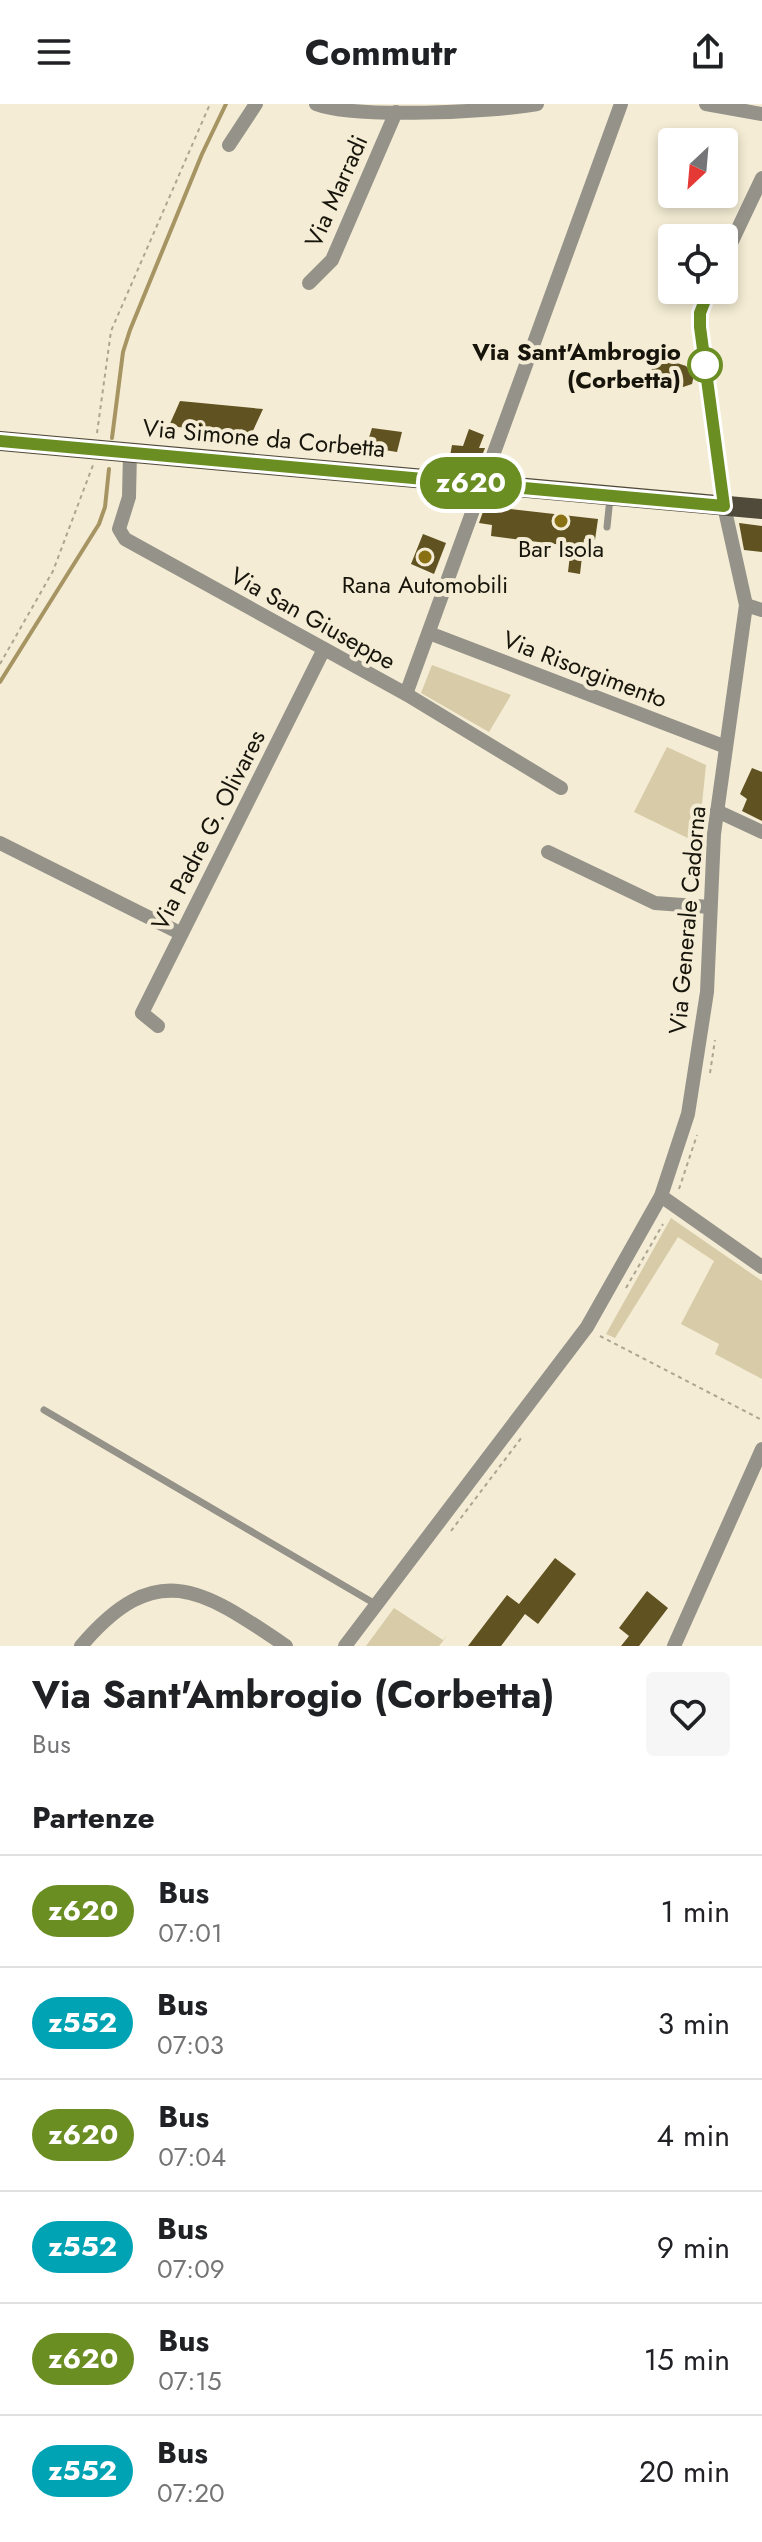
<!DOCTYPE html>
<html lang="it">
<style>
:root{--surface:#fff;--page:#f6f6f6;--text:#202124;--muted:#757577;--line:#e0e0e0}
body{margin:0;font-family:Jost,sans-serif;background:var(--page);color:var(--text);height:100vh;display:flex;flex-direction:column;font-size:30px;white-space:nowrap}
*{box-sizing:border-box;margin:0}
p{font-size:26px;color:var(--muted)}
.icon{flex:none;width:44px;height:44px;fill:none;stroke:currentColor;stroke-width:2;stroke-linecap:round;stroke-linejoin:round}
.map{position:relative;height:1542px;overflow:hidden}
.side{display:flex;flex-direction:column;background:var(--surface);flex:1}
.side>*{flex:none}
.badge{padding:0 16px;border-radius:26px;font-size:28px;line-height:52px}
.needle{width:52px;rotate:206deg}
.tools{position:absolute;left:658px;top:24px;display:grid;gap:16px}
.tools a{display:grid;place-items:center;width:80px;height:80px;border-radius:8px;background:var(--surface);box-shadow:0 4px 12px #0003;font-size:40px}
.map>.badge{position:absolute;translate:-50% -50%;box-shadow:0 0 0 4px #fff}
h2{padding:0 32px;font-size:30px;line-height:72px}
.round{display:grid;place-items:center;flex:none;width:84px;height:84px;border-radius:8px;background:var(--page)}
.summary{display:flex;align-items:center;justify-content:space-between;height:136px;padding:0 32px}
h1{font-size:38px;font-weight:700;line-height:60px}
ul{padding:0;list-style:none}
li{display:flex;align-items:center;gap:24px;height:112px;padding:0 32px;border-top:2px solid var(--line)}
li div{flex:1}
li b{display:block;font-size:30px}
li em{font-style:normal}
li .badge{min-width:88px;font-weight:700;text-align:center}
header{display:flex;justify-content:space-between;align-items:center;height:104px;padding:0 32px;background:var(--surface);font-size:36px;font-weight:700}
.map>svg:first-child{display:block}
.green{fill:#d7cba8}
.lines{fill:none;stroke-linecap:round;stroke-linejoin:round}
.stream{stroke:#a69563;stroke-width:4}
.building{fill:#615221}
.path{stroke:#aba592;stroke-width:2;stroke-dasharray:4 4;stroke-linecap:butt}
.service{stroke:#959289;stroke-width:7}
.minor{stroke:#959289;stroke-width:14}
.primary{stroke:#504a3a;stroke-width:20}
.line-casing{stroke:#fff;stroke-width:18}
.line{stroke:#6b8e23;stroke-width:12}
.stop-dot{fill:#fff;stroke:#6b8e23;stroke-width:4}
.poi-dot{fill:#897012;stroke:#f4ecd4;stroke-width:3}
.labels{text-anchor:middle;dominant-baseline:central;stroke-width:8;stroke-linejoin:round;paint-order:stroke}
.street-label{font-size:24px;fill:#16140b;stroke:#f4ecd4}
.stop-label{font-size:24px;font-weight:bold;fill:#16140b;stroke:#f4ecd4;text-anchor:end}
.poi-label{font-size:24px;fill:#16140b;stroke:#f4ecd4}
</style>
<header><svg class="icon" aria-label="menu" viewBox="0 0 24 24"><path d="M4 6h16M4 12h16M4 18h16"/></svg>Commutr<svg class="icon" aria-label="share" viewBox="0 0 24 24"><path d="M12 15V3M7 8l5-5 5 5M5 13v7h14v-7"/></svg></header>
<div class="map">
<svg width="762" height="1542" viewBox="0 0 762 1542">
<rect width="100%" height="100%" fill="#f4ecd4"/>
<!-- green -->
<g class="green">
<polygon points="432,561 511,591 489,628 421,589"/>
<polygon points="667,643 706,661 698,739 634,708"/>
<polygon points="671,1114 762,1177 762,1275 715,1250 719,1240 681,1220 714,1157 678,1133 615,1234 606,1230"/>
<polygon points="394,1504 443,1536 448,1531 439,1542 366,1542"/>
</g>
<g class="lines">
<!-- stream -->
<g class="stream">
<polyline points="112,334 123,248 130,226 202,50 226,0"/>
<polyline points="0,578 99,420 105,403 109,365"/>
</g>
</g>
<!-- building -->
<g class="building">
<polygon points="661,247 673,250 671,257 686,262 694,271 692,280 683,283 672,281 650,269"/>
<polygon points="180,297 263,305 251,331 169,322"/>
<polygon points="372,324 402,328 397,348 366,343"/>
<polygon points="469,325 484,331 479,344 485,344 481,354 450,352 452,341 463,342"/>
<polygon points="485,402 598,415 595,436 584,435 580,470 568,468 571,442 491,432 492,421 479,419"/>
<polygon points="739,419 762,422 762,448 744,446"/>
<polygon points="423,430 446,439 434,470 411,460"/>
<polygon points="752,664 762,668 762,717 742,707 747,695 740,690"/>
<polygon points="555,1454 576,1470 538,1520 525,1510 501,1542 468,1542 507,1491 519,1500"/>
<polygon points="647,1487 668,1504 639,1542 621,1542 629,1532 619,1524"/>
</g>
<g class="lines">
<!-- path -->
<g class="path">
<polyline points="97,329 111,227 210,0"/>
<polyline points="0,560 53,467 93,361"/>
<polyline points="710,969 715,936"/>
<polyline points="679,1085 697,1031"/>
<polyline points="626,1184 663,1120"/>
<polyline points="600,1232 762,1316"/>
<polyline points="451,1427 522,1333"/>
</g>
<!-- service -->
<g class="service">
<polyline points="607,423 610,394"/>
<polyline points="44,1306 377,1501"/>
</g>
<!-- minor -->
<g class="minor">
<path d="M 316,0 C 354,15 495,8 537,0"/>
<polyline points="706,0 762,10"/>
<polyline points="229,41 256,0"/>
<polyline points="724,154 762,74"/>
<polyline points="309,179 332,156 396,8"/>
<polyline points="130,348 129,393 119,425 125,435 406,590 621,0"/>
<polyline points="746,501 762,506"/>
<polyline points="429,529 726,643"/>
<polyline points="406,590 561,684"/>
<polyline points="717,707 762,728"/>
<polyline points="0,739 180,829"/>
<polyline points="548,748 655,799 710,803"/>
<polyline points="158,922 142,909 324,545"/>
<polyline points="661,1092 762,1163"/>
<path d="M 81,1542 C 157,1453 202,1485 286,1542"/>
<polyline points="345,1542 587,1223 661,1092 688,1010 707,888 714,730 746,501 724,402 700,223 700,209 709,186"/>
<polyline points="674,1542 762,1345"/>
</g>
<!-- primary -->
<polyline class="primary" points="0,337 762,405"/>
</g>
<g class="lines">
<!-- line casing -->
<g class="line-casing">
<polyline id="line" points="0,337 724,402 700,223 700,209 709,186"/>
</g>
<!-- line -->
<use href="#line" class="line"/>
</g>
<!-- markers -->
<circle class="stop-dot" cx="705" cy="261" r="16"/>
<g class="poi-dot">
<circle cx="561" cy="417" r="8"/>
<circle cx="425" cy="453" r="8"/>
</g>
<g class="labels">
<!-- street labels -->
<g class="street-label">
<text transform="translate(336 87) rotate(-66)">Via Marradi</text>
<text transform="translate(264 334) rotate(5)">Via Simone da Corbetta</text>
<text transform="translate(313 514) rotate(29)">Via San Giuseppe</text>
<text transform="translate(585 565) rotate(21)">Via Risorgimento</text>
<text transform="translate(208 726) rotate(-63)">Via Padre G. Olivares</text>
<text transform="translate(687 816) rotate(-85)">Via Generale Cadorna</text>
</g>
<!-- stop labels -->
<g class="stop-label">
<text x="681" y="247">Via Sant'Ambrogio<tspan x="681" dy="28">(Corbetta)</tspan></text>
</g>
<!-- poi labels -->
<g class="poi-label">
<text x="561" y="444">Bar Isola</text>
<text x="425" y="480">Rana Automobili</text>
</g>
</g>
</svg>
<div class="tools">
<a><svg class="needle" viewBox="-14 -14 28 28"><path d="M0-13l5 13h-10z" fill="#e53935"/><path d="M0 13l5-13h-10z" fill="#757577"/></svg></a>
<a><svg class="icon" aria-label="locate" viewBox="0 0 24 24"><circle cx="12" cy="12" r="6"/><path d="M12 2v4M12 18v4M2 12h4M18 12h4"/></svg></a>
</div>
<b class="badge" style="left:471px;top:379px;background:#6b8e23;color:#fff">z620</b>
</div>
<section class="side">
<div class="summary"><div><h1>Via Sant'Ambrogio (Corbetta)</h1><p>Bus</p></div><a class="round"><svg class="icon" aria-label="heart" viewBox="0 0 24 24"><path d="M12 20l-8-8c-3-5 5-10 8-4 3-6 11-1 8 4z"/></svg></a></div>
<h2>Partenze</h2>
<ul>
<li><span class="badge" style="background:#6b8e23;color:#fff">z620</span><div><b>Bus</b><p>07:01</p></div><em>1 min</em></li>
<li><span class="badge" style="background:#00a3b4;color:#fff">z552</span><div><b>Bus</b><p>07:03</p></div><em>3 min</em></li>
<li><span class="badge" style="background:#6b8e23;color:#fff">z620</span><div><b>Bus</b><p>07:04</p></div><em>4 min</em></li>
<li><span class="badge" style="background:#00a3b4;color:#fff">z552</span><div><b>Bus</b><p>07:09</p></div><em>9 min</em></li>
<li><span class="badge" style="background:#6b8e23;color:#fff">z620</span><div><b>Bus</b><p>07:15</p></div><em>15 min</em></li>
<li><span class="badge" style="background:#00a3b4;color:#fff">z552</span><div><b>Bus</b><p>07:20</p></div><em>20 min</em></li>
</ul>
</section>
